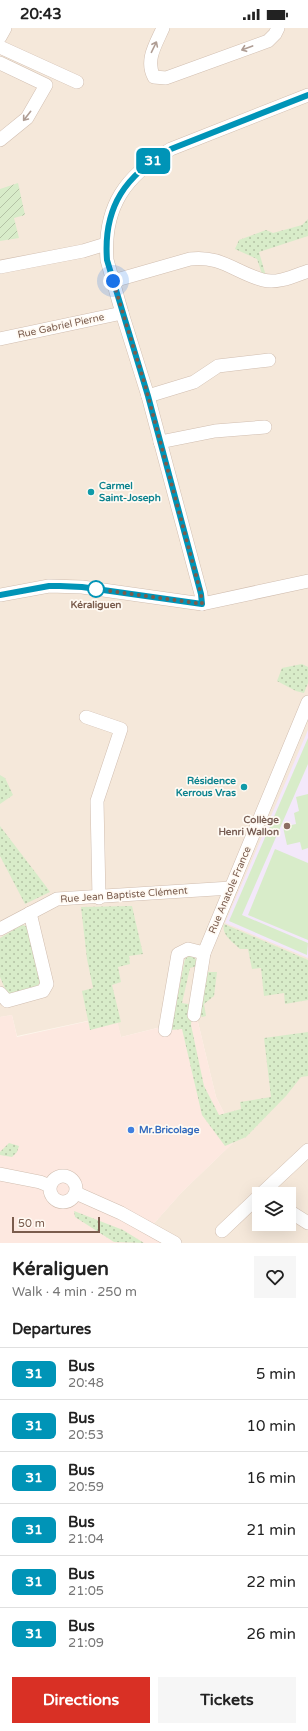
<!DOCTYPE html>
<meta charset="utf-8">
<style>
:root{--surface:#fff;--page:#f6f6f6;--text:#222;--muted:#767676;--line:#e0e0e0;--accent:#d93025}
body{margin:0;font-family:"Varela Round",sans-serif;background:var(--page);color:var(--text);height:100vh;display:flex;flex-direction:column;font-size:15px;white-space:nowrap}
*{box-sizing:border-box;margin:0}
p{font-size:13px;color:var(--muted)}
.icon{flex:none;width:22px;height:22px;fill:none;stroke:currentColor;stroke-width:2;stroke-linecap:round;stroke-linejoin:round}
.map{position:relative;height:1215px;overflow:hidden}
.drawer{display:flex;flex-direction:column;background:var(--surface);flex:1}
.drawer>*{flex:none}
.badge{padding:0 8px;border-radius:6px;font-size:14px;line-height:26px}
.tools{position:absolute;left:252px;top:1159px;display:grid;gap:8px}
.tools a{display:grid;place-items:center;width:44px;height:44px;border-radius:0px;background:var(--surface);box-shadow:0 4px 16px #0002;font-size:20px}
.scale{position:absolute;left:12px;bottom:10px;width:88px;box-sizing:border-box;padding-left:4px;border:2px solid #7a5c4d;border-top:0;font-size:11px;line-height:14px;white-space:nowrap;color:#7a5c4d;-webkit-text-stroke:3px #fffaf3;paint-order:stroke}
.you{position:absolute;width:20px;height:20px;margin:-10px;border:3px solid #fff;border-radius:50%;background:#1a73e8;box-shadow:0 0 0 6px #1a73e833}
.map>.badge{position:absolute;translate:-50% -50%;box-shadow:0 0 0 2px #fff}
h2{padding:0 12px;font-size:15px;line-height:36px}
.round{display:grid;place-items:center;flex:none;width:42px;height:42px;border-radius:0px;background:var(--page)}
.head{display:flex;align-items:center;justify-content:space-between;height:68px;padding:0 12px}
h1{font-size:19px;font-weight:700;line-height:30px}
.action{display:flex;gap:8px;margin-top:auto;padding:8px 12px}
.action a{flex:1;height:46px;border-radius:0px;background:var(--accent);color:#fff;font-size:16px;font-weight:700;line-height:46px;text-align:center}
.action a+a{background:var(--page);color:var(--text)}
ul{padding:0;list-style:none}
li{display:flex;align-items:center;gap:12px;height:52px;padding:0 12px;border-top:1px solid var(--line)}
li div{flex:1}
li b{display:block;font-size:15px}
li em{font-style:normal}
li .badge{min-width:44px;font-weight:700;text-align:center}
.status{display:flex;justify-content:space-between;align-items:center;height:28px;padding:0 20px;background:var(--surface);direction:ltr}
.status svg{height:11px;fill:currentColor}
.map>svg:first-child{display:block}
.residential{fill:#f5e8da;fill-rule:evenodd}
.commercial{fill:#fde8e0}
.education{fill:#f3e8fa}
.grass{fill:url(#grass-dots)}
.park{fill:#d8ecc9}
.garden{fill:url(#garden-furrows)}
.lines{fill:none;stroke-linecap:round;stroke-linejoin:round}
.minor-casing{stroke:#d1beb0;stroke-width:14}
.minor{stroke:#fff;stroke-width:13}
.oneway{stroke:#af9d94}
.line-casing{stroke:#fff;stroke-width:9}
.line{stroke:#0094b7;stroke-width:6}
.walk{stroke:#7a5c4d;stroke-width:4;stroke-dasharray:0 7.2}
.culture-dot{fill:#0f9aa8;stroke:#fffaf3;stroke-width:1.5}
.stop-dot{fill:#fff;stroke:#0094b7;stroke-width:2}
.education-dot{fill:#8d6e63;stroke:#fffaf3;stroke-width:1.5}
.shop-dot{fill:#3f7fe0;stroke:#fffaf3;stroke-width:1.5}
.labels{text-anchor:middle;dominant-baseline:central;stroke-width:3.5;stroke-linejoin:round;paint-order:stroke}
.street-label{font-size:10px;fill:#7a5c4d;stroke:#fffaf3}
.culture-label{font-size:10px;font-weight:bold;fill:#0d838f;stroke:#fffaf3;text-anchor:start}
.stop-label{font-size:10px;font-weight:bold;fill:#7a5c4d;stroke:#fffaf3}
.education-label{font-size:10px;font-weight:bold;fill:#785e54;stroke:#fffaf3;text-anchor:end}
.shop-label{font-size:10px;font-weight:bold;fill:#366cbe;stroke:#fffaf3;text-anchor:start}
</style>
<div class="status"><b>20:43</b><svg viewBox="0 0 49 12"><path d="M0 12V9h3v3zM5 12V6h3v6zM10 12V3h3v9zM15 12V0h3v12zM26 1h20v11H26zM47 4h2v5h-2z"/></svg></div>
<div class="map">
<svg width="308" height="1215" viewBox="0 0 308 1215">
<defs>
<pattern id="grass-dots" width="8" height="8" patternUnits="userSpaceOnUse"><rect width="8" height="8" fill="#d8ecc9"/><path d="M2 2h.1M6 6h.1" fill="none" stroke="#b4c2a5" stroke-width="1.8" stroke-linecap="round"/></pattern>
<pattern id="garden-furrows" width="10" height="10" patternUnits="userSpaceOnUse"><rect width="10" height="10" fill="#d8ecc9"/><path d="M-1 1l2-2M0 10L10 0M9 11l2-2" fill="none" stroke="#b4c2a5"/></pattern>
</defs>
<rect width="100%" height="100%" fill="#fdf6ec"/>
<!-- residential -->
<path class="residential" d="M 0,0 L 308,0 L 308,1215 L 165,1215 L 149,1201 L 182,1164 L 237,1111 L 216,1069 L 197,990 L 121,1009 L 115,987 L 17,1008 L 12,987 L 0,989 ZM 259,1166 L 289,1166 L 289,1196 L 259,1196 Z"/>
<!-- commercial -->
<polygon class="commercial" points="12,987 17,1009 116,987 121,1009 197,990 216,1069 237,1111 182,1164 149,1201 165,1215 0,1215 0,989"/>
<!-- education -->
<polygon class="education" points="308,702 308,930 225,895"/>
<!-- grass -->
<g class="grass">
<polygon points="308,191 308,208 259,224 266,248 263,249 257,231 235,221 239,212 266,202 273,205 302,197"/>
<polygon points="302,636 308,639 308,655 304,665 296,663 277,653 282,640"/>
<polygon points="0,747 5,750 13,767 0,776"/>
<polygon points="0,798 45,857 50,864 25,876 0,828"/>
<polygon points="132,878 143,926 129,928 130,936 118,939 121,954 112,957 121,994 90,1002 82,963 93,960 87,931 81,879"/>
<path d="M 224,896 L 308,932 L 308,972 L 285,976 L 284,965 L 264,968 L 261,940 L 252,941 L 248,921 L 240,921 C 233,914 221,907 224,896 Z"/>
<path d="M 22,897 L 26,898 L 29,902 L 40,955 C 34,961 15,968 7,965 L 0,949 L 0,910 Z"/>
<polygon points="190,927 197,932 197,938 190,940 182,975 193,977 191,997 204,1058 219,1087 241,1081 240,1074 271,1069 264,1010 308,1004 308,1048 301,1049 286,1068 246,1109 225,1118 202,1087 182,1001 171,1002 185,931"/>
<polygon points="208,944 217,944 214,968 204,976 206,988 202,989 199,987"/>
<polygon points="9,1115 19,1118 17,1124 12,1129 0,1127 0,1124"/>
<polygon points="74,1183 123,1202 144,1215 114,1214 75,1189"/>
</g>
<!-- park -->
<g class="park">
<polygon points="308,710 308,736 242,887 308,915 307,927 229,893"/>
<polygon points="308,766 308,820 302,822 300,814 287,817 283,799 296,796 294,785 299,783 296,769"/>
<polygon points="275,821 308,835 308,912 248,887"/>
</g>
<!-- garden -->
<polygon class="garden" points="18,155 25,187 14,190 19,210 0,213 0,161"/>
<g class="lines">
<!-- minor casing -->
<g class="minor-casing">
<g id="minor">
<path d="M 163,0 C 156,16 145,32 154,49 L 166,50 L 268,13 L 275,6 L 278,0"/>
<polyline points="0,9 5,0"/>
<polyline points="0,19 77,54"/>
<polyline points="0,35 46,57 27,90 0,112"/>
<polyline points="0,239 83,223 106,216"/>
<path d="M 113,253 L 190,231 C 221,227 236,245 263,252 C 277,256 294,248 308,243"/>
<polyline points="0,311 122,285"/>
<polyline points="148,368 194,354 218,338 269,332"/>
<polyline points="160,414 215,403 265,399"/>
<polyline points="0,567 49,558 82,559 202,576 308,553"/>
<path d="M 202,576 L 201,566 L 148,368 L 122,285 L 107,232 C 103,178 126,147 171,121 L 308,67"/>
<polyline points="86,689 121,701 97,773 99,870"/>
<polyline points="0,901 57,871 231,860"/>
<polyline points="0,965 7,973 43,963 47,956 30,885"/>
<polyline points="194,987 204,925 308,674"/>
<polyline points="165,1002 178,926 188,921 204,925"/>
<polyline points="0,1146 40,1154 50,1158"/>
<circle cx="63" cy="1161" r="13"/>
<polyline points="76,1165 121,1185 175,1215"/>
<polyline points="261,1166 308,1122"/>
<polyline points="289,1183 308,1195"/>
<polyline points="222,1203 259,1168"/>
</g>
</g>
<!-- minor -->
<use href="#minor" class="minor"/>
</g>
<!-- one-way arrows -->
<defs><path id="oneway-shaft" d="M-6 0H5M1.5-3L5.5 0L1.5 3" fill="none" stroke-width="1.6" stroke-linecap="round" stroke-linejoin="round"/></defs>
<g class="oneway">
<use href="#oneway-shaft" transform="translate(154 19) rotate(-64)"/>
<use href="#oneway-shaft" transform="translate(247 20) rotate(160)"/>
<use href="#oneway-shaft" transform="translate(27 88) rotate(128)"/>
</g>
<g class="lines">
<!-- line casing -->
<g class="line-casing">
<path id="line" d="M 0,567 L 49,558 L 60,558 L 82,559 L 202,576 L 201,566 L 148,368 L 107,232 C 103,178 126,147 171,121 L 308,67"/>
</g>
<!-- line -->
<use href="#line" class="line"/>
<!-- walk -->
<polyline class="walk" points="96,561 202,576 201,566 145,357 113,253"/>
</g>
<!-- markers -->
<g class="culture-dot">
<circle cx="91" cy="464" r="4"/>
<circle cx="244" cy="759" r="4"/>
</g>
<circle class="stop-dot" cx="96" cy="561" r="8"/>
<circle class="education-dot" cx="287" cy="798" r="4"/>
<circle class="shop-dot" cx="131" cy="1102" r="4"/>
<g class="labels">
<!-- street labels -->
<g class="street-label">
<text transform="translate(61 298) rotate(-12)">Rue Gabriel Pierne</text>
<text transform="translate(230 862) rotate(-67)">Rue Anatole France</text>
<text transform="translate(124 867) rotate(-4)">Rue Jean Baptiste Clément</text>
</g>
<!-- culture labels -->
<g class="culture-label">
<text x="99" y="458">Carmel<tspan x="99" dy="12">Saint-Joseph</tspan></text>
<text x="236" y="753" text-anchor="end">Résidence<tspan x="236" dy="12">Kerrous Vras</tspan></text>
</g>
<!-- stop labels -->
<g class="stop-label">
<text x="96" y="577">Kéraliguen</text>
</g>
<!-- education labels -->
<g class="education-label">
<text x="279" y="792">Collège<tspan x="279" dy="12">Henri Wallon</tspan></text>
</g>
<!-- shop labels -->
<g class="shop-label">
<text x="139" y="1102">Mr.Bricolage</text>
</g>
</g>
</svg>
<div class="tools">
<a><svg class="icon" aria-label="layers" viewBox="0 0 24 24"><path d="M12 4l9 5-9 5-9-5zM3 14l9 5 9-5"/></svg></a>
</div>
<div class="scale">50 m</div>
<div class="you" style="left:113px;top:253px"></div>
<b class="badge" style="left:153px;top:133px;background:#0094b7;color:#fff">31</b>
</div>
<section class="drawer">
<div class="head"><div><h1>Kéraliguen</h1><p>Walk · 4 min · 250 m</p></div><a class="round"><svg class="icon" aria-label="heart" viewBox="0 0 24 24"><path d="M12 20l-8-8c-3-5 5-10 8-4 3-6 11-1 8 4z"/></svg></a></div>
<h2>Departures</h2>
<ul>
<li><span class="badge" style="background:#0094b7;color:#fff">31</span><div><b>Bus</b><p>20:48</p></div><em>5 min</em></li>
<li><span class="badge" style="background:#0094b7;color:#fff">31</span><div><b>Bus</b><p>20:53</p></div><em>10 min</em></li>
<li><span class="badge" style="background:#0094b7;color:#fff">31</span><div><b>Bus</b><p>20:59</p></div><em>16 min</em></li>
<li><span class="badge" style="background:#0094b7;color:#fff">31</span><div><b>Bus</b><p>21:04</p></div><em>21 min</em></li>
<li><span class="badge" style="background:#0094b7;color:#fff">31</span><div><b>Bus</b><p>21:05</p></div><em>22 min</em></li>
<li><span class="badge" style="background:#0094b7;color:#fff">31</span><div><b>Bus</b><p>21:09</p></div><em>26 min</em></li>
</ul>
<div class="action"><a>Directions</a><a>Tickets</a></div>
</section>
